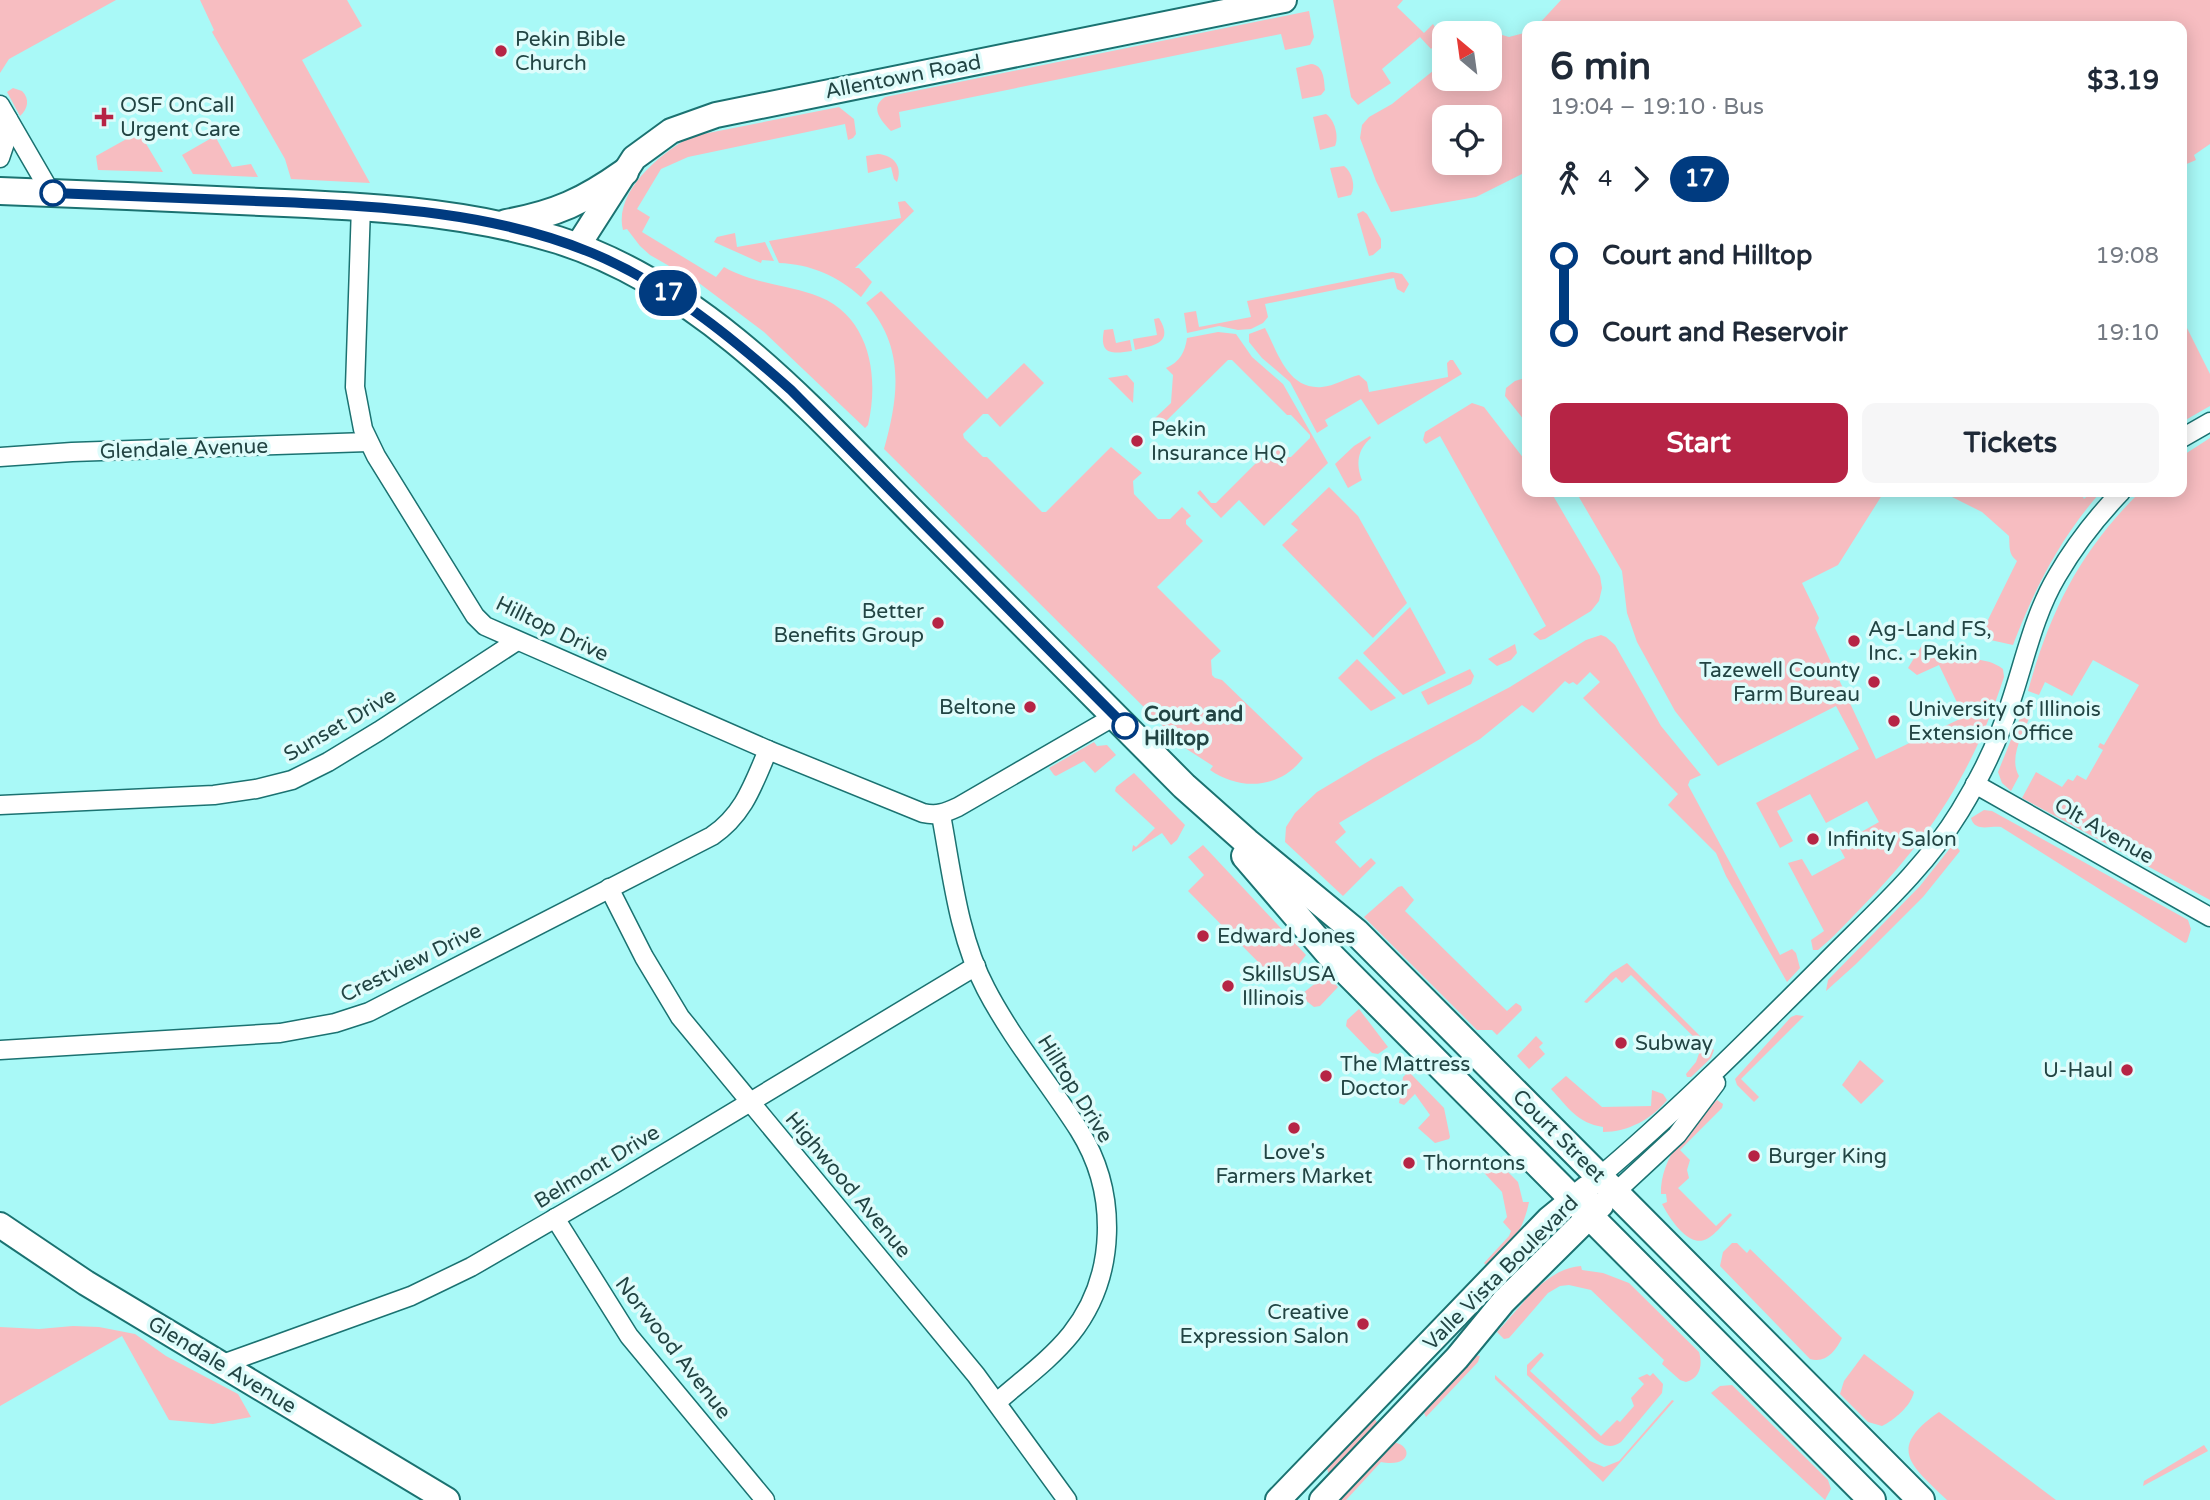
<!DOCTYPE html>
<meta charset="utf-8">
<style>
:root{--surface:#fff;--page:#f6f6f7;--text:#1f2937;--muted:#747a83;--accent:#b62445}
body{margin:0;font-family:"Varela Round",sans-serif;background:var(--page);color:var(--text);height:100vh;display:flex;flex-direction:column;font-size:26px;white-space:nowrap}
*{box-sizing:border-box;margin:0}
p{font-size:23px;color:var(--muted)}
.icon{flex:none;width:38px;height:38px;fill:none;stroke:currentColor;stroke-width:2;stroke-linecap:round;stroke-linejoin:round}
.map{position:relative;flex:1;overflow:hidden}
.sheet{position:absolute;left:1522px;top:21px;width:665px;height:476px;display:flex;flex-direction:column;background:var(--surface);border-radius:14px;box-shadow:0 4px 18px #0003}
.sheet>*{flex:none}
.badge{padding:0 14px;border-radius:23px;font-size:24px;line-height:46px}
.needle{width:46px;rotate:331deg}
.controls{position:absolute;left:1432px;top:21px;display:grid;gap:14px}
.controls a{display:grid;place-items:center;width:70px;height:70px;border-radius:14px;background:var(--surface);box-shadow:0 4px 18px #0003;font-size:35px}
.map>.badge{position:absolute;translate:-50% -50%;box-shadow:0 0 0 4px #fff}
.legs{display:flex;align-items:center;gap:10px;height:77px;padding:0 28px;font-size:23px}
.legs p{margin-inline-start:auto}
.overview{display:flex;align-items:center;justify-content:space-between;height:119px;padding:0 28px}
h1{font-size:38px;font-weight:700;line-height:52px}
.button{display:flex;gap:14px;margin-top:auto;padding:14px 28px}
.button a{flex:1;height:80px;border-radius:14px;background:var(--accent);color:#fff;font-size:28px;font-weight:700;line-height:80px;text-align:center}
.button a+a{background:var(--page);color:var(--text)}
ul{padding:0 28px;list-style:none}
li{display:flex;align-items:center;gap:24px;height:77px;font-size:26px}
li i{display:grid;place-items:center;width:10px;height:100%;margin:0 9px;background:currentColor}
li i::after{content:'';width:18px;height:18px;margin:-9px;border:5px solid;border-radius:50%;background:var(--surface)}
li p{margin-inline-start:auto}
li:first-child i{background:linear-gradient(#0000 50%,currentColor 0)}
li:last-child i{background:linear-gradient(currentColor 50%,#0000 0)}
.map>svg:first-child{display:block}
.green{fill:#f7bdc1;fill-rule:evenodd}
.lines{fill:none;stroke-linecap:round;stroke-linejoin:round}
.street-casing{stroke:#1b7271;stroke-width:21}
.secondary-casing{stroke:#1b7271;stroke-width:28}
.primary-casing{stroke:#1b7271;stroke-width:30}
.street{stroke:#fff;stroke-width:18}
.secondary{stroke:#fff;stroke-width:24}
.primary{stroke:#fff;stroke-width:26}
.line-1-casing{stroke:#fff;stroke-width:16}
.line-1{stroke:#003b80;stroke-width:10}
.poi-dot{fill:#b62445;stroke:#defcfb;stroke-width:2.5}
.stop-1-dot{fill:#fff;stroke:#003b80;stroke-width:3.5}
.labels{text-anchor:middle;dominant-baseline:central;stroke-width:7;stroke-linejoin:round;paint-order:stroke}
.poi-label{font-size:21px;fill:#224443;stroke:#defcfb;text-anchor:start}
.street-label{font-size:21px;fill:#224443;stroke:#defcfb}
.stop-label{font-size:21px;font-weight:bold;fill:#224443;stroke:#defcfb;text-anchor:start}
</style>
<div class="map">
<svg width="2210" height="1500" viewBox="0 0 2210 1500">
<rect width="100%" height="100%" fill="#a9f9f7"/>
<!-- green -->
<g class="green">
<polygon points="0,0 116,0 9,59 0,73"/>
<polygon points="200,0 347,0 362,26 302,60 370,183 291,179 285,159 212,32 214,30"/>
<polygon points="1333,0 1403,0 1397,7 1424,33 1433,24 1439,34 1439,40 1431,49 1420,37 1382,69 1391,83 1358,105 1351,97"/>
<polygon points="1561,0 2210,0 2210,144 2194,155 2196,160 2182,166 2182,26 1537,26"/>
<path d="M 1309,11 L 1314,37 L 1310,45 L 1285,50 L 1281,34 L 899,112 L 901,127 L 891,131 C 881,120 869,108 885,97 Z"/>
<path d="M 1492,32 L 1509,37 L 1528,32 L 1528,171 L 1476,197 L 1391,212 L 1376,181 L 1360,138 L 1362,125 L 1369,117 L 1392,104 L 1444,62 L 1444,79 L 1489,79 L 1489,34 ZM 1444,117 L 1489,117 L 1489,163 L 1444,163 Z"/>
<path d="M 1311,64 C 1324,65 1324,80 1325,90 L 1321,95 L 1302,99 L 1296,68 Z"/>
<path d="M 13,88 L 22,91 C 30,99 28,109 20,116 L 7,92 Z"/>
<path d="M 839,107 L 854,119 L 856,134 L 853,138 L 848,140 L 845,124 L 688,157 L 661,169 L 637,209 L 650,217 L 642,232 L 716,277 L 724,267 C 752,283 782,284 812,294 C 869,312 880,374 868,425 L 865,428 L 764,332 L 699,283 L 650,255 L 640,246 L 627,229 L 623,230 C 613,192 662,151 693,136 Z"/>
<path d="M 1326,114 C 1335,120 1339,137 1335,146 L 1320,150 L 1313,117 Z"/>
<polygon points="139,132 163,172 98,170 96,156"/>
<polygon points="215,136 232,167 251,164 258,177 193,174 182,155"/>
<path d="M 878,154 C 894,155 903,167 897,182 L 894,179 L 891,167 L 868,173 L 866,156 Z"/>
<path d="M 1344,166 C 1352,172 1356,186 1351,195 L 1338,198 L 1330,168 Z"/>
<path d="M 905,201 L 914,211 L 855,268 L 859,268 L 872,282 L 861,297 C 838,276 810,264 779,263 L 769,241 L 901,218 L 898,202 Z"/>
<polygon points="1363,211 1367,214 1381,239 1381,248 1373,255 1369,256 1357,214"/>
<polygon points="735,233 737,247 765,242 774,261 762,260 761,263 714,242 717,237"/>
<polygon points="1392,272 1402,274 1409,284 1404,293 1397,289 1394,278 1265,304 1268,317 1263,323 1251,329 1238,330 1219,326 1187,333 1184,313 1196,311 1199,327 1251,317 1247,301"/>
<path d="M 881,291 L 987,399 L 1024,363 L 1044,383 L 1000,427 L 988,414 L 983,414 L 963,434 L 964,438 L 983,457 L 987,457 L 1042,512 L 1046,512 L 1111,447 L 1142,473 L 1133,481 L 1134,494 L 1158,519 L 1170,519 L 1182,507 L 1191,516 L 1186,520 L 1186,524 L 1203,541 L 1157,587 L 1221,651 L 1211,660 L 1212,675 L 1215,678 L 1222,680 L 1303,758 C 1280,789 1240,791 1210,770 L 1213,766 L 1185,748 L 884,449 C 899,396 905,347 866,303 Z"/>
<path d="M 1159,318 C 1174,343 1155,345 1135,350 L 1133,339 L 1157,335 L 1154,319 Z"/>
<polygon points="2182,318 2210,374 2210,406 2182,422"/>
<path d="M 1265,328 C 1278,353 1288,390 1322,387 C 1334,386 1347,378 1359,375 L 1367,382 L 1369,392 L 1448,377 L 1447,363 L 1450,360 L 1453,360 L 1462,374 L 1378,425 L 1361,399 L 1325,420 L 1328,426 L 1317,433 L 1290,382 L 1262,358 L 1249,342 L 1249,334 Z"/>
<path d="M 1113,329 L 1116,343 L 1130,340 L 1132,351 C 1112,354 1099,355 1104,330 Z"/>
<path d="M 1218,332 L 1236,334 L 1252,357 L 1283,384 L 1328,463 L 1264,526 L 1239,500 L 1221,518 L 1197,493 L 1200,490 L 1211,503 L 1216,503 L 1275,444 L 1287,457 L 1291,457 L 1310,438 L 1310,435 L 1291,415 L 1287,415 L 1232,360 L 1228,360 L 1161,426 L 1154,419 L 1171,403 L 1173,375 L 1166,368 C 1180,362 1185,352 1187,338 Z"/>
<polygon points="1127,375 1134,383 1133,403 1108,378"/>
<polygon points="1528,377 1528,425 1505,396 1506,388 1515,381"/>
<polygon points="1472,403 1484,407 1528,464 1528,492 1551,492 1600,576 1602,588 1599,601 1591,611 1545,639 1540,640 1533,634 1546,626 1440,436 1426,444 1423,440 1425,432"/>
<path d="M 1370,436 L 1371,438 C 1357,450 1356,464 1362,480 L 1348,488 L 1335,464 L 1354,446 Z"/>
<path d="M 2210,438 L 2210,900 L 2022,798 L 2036,772 L 2062,787 L 2068,779 L 2073,781 L 2077,775 L 2086,780 L 2103,750 L 2098,747 L 2100,743 L 2104,745 L 2139,685 L 2093,660 L 2072,696 L 2045,682 L 2039,695 L 2028,691 C 2050,611 2080,551 2140,492 L 2182,492 L 2182,456 Z"/>
<polygon points="1329,487 1358,516 1407,603 1373,638 1282,545 1298,530 1291,524"/>
<path d="M 1576,492 L 1884,492 L 1838,565 L 1802,583 L 1819,618 L 1815,628 L 1876,759 L 1964,717 L 1939,665 L 1917,675 L 1908,668 L 1922,645 L 1943,657 L 1945,653 C 1964,662 1985,655 2003,669 L 2004,677 C 1973,772 1930,838 1860,909 C 1846,923 1833,938 1818,950 L 1813,950 L 1811,940 L 1824,931 L 1788,863 L 1802,859 L 1812,876 L 1845,858 L 1838,845 L 1879,822 L 1867,801 L 1826,823 L 1810,794 L 1777,811 L 1793,841 L 1780,848 L 1756,803 L 1859,749 L 1836,706 L 1718,766 L 1675,711 L 1637,642 L 1627,613 L 1622,571 Z"/>
<path d="M 1942,492 L 2080,492 L 2084,499 L 2092,492 L 2097,492 L 2098,495 C 2058,542 2035,588 2013,645 L 1986,639 L 1981,634 L 2017,561 C 2008,554 2010,547 2009,536 L 1982,512 Z"/>
<polygon points="1410,607 1446,673 1403,695 1363,653"/>
<polygon points="1601,635 1606,637 1615,645 1661,726 1701,775 1690,780 1688,785 1780,955 1792,949 1796,953 1800,968 1787,982 1726,876 1716,853 1668,805 1678,794 1583,698 1600,682 1590,672 1577,685 1573,682 1569,684 1565,681 1533,713 1522,705 1480,739 1339,823 1346,832 1335,842 1360,868 1371,858 1376,863 1343,896 1285,842 1286,827 1295,813 1317,792 1374,758 1510,687 1586,640"/>
<polygon points="1515,644 1517,653 1511,660 1497,666 1488,659"/>
<polygon points="1357,659 1396,698 1371,711 1338,678"/>
<polygon points="1470,669 1474,676 1471,684 1428,705 1421,692"/>
<path d="M 2023,710 L 2028,710 L 2031,714 C 2024,732 2008,757 2019,776 L 2011,791 L 2002,783 L 1998,772 Z"/>
<polygon points="1094,742 1097,746 1107,745 1116,755 1095,773 1084,761 1056,776 1054,775 1049,768"/>
<polygon points="1134,773 1185,825 1177,840 1171,845 1162,833 1132,852 1133,845 1136,847 1155,828 1115,791 1116,787"/>
<path d="M 1984,810 L 1992,811 L 2188,920 L 2191,929 L 2187,942 L 2185,943 L 2001,827 C 1991,825 1975,833 1971,818 Z"/>
<polygon points="1203,845 1306,955 1290,976 1276,965 1268,972 1188,891 1204,875 1188,857"/>
<polygon points="1956,846 1960,851 1923,897 1856,964 1826,991 1828,980 1920,886 1951,847"/>
<polygon points="1402,886 1414,900 1405,911 1507,1011 1516,1003 1521,1006 1522,1010 1497,1035 1492,1030 1477,1030 1364,917 1398,887"/>
<polygon points="1627,963 1714,1050 1711,1058 1691,1077 1687,1077 1686,1074 1696,1062 1702,1045 1631,975 1622,983 1616,977 1587,1003 1584,1002 1611,973"/>
<polygon points="1326,975 1338,987 1320,1006 1314,1007 1304,999 1303,993"/>
<polygon points="1359,1009 1388,1047 1378,1054 1372,1053 1346,1026 1347,1020"/>
<polygon points="1796,1015 1804,1016 1741,1079 1759,1097 1754,1102 1737,1085 1735,1079 1791,1017"/>
<polygon points="1536,1036 1543,1043 1539,1047 1545,1054 1529,1069 1517,1056"/>
<polygon points="1860,1060 1884,1081 1861,1104 1842,1085"/>
<polygon points="1406,1074 1411,1074 1444,1108 1450,1137 1449,1139 1435,1143 1418,1128 1430,1115 1415,1094 1404,1105 1399,1103 1403,1077"/>
<path d="M 1566,1076 L 1602,1107 L 1651,1106 L 1652,1090 L 1663,1094 L 1667,1100 C 1652,1119 1628,1132 1603,1132 L 1603,1127 C 1577,1123 1568,1107 1551,1089 Z"/>
<path d="M 1717,1100 L 1723,1104 L 1722,1108 L 1680,1150 L 1690,1160 L 1687,1170 L 1689,1178 L 1678,1188 L 1716,1226 L 1730,1213 L 1732,1215 C 1715,1232 1704,1253 1682,1232 C 1673,1223 1668,1215 1662,1204 L 1667,1202 L 1666,1194 L 1661,1194 C 1660,1157 1691,1123 1717,1100 Z"/>
<path d="M 1483,1159 L 1496,1160 L 1518,1182 L 1523,1202 L 1529,1202 C 1522,1235 1510,1244 1489,1268 L 1484,1263 L 1509,1236 L 1511,1231 L 1503,1222 L 1507,1217 L 1502,1192 L 1474,1162 Z"/>
<path d="M 1732,1243 L 1737,1243 L 1747,1253 L 1750,1249 L 1842,1338 C 1836,1351 1825,1364 1810,1359 L 1720,1266 L 1723,1252 Z"/>
<path d="M 1581,1266 L 1582,1270 L 1603,1273 L 1629,1283 L 1699,1352 C 1703,1365 1700,1378 1686,1382 L 1680,1380 L 1662,1364 L 1664,1360 L 1591,1290 L 1569,1285 L 1560,1286 L 1548,1293 L 1509,1338 L 1504,1339 L 1497,1332 C 1521,1307 1544,1269 1581,1266 Z"/>
<polygon points="73,1326 99,1327 135,1334 166,1356 238,1394 251,1417 213,1424 169,1420 122,1336 0,1406 0,1327 39,1329"/>
<path d="M 1541,1352 L 1544,1355 L 1530,1371 L 1601,1436 L 1617,1420 L 1620,1422 L 1634,1406 L 1631,1398 L 1644,1384 L 1638,1378 L 1647,1374 L 1650,1376 L 1653,1373 L 1663,1384 L 1662,1393 L 1621,1442 C 1611,1449 1604,1446 1595,1439 L 1527,1375 L 1527,1365 Z"/>
<path d="M 1864,1354 L 1914,1392 C 1911,1406 1894,1420 1882,1426 L 1868,1422 L 1840,1394 L 1844,1381 Z"/>
<polygon points="1474,1355 1480,1356 1478,1362 1426,1417 1424,1413 1425,1407"/>
<polygon points="1495,1375 1590,1461 1604,1467 1619,1461 1672,1400 1674,1401 1603,1482 1495,1379"/>
<polygon points="1732,1385 1828,1480 1831,1489 1825,1500 1711,1393 1720,1386"/>
<path d="M 1939,1412 L 2056,1500 L 1947,1500 C 1911,1465 1886,1449 1939,1412 Z"/>
<polygon points="1371,1418 1375,1419 1379,1426 1335,1474 1329,1474 1326,1466"/>
<path d="M 1392,1442 C 1413,1444 1413,1468 1381,1462 L 1346,1500 L 1334,1500 Z"/>
<polygon points="2204,1445 2208,1451 2143,1486 2144,1481"/>
</g>
<g class="lines">
<!-- street casing -->
<g class="street-casing">
<g id="street">
<polyline points="0,105 51,193"/>
<polyline points="0,158 7,137 8,119"/>
<path d="M 361,206 L 355,387 L 363,429 L 376,456 L 475,616 L 485,626 L 768,750 L 923,813 C 937,816 945,813 958,807 L 1115,716"/>
<polyline points="2182,438 2210,422"/>
<polyline points="0,457 72,452 368,442"/>
<polyline points="1975,784 2210,917"/>
<polyline points="0,805 214,795 256,789 292,780 328,762 379,731 517,641"/>
<path d="M 941,815 C 952,873 958,936 986,989 C 1012,1039 1049,1083 1079,1130 C 1118,1192 1117,1276 1071,1334 C 1050,1360 1022,1380 997,1402"/>
<polyline points="609,888 644,957 680,1017 976,1375 1067,1500"/>
<path d="M 0,1050 L 280,1033 L 335,1023 L 369,1012 L 712,836 C 744,814 753,785 768,750"/>
<path d="M 1592,1183 C 1673,1115 1748,1040 1823,965 C 1871,916 1924,870 1960,811 C 1982,775 2001,735 2013,695 C 2026,655 2035,613 2057,576 C 2075,545 2096,518 2121,492"/>
<polyline points="1607,1200 1677,1135 1716,1083"/>
<polyline points="555,1218 629,1336 765,1500"/>
<polyline points="220,1365 411,1296 471,1267 614,1184 976,966"/>
</g>
</g>
<!-- secondary casing -->
<g class="secondary-casing">
<g id="secondary">
<polyline points="577,247 634,158 671,131 716,115 1284,0"/>
<polyline points="0,1225 86,1283 447,1500"/>
<polyline points="1278,1500 1549,1219 1587,1188"/>
<polyline points="1322,1500 1457,1358 1503,1302 1601,1205"/>
</g>
</g>
<!-- primary casing -->
<g class="primary-casing">
<g id="primary">
<path d="M 0,191 C 87,194 173,198 260,202 C 361,206 461,210 558,240 C 709,288 819,418 926,526 C 1012,613 1098,699 1184,786 L 1247,842 L 1356,932 L 1921,1500"/>
<path d="M 506,223 C 556,214 584,201 625,172"/>
<polyline points="1245,856 1331,956 1872,1500"/>
</g>
</g>
<!-- street -->
<use href="#street" class="street"/>
<!-- secondary -->
<use href="#secondary" class="secondary"/>
<!-- primary -->
<use href="#primary" class="primary"/>
</g>
<g class="lines">
<!-- line-1 casing -->
<g class="line-1-casing">
<path id="line-1" d="M 53,193 C 129,196 205,199 281,202 C 386,207 493,212 592,253 C 668,285 730,336 791,390 L 1125,726"/>
</g>
<!-- line-1 -->
<use href="#line-1" class="line-1"/>
</g>
<!-- markers -->
<g class="poi-dot">
<circle cx="501" cy="51" r="7"/>
<path d="M100.5 106.5h7v7h7v7h-7v7h-7v-7h-7v-7h7z"/>
<circle cx="1137" cy="441" r="7"/>
<circle cx="938" cy="623" r="7"/>
<circle cx="1854" cy="641" r="7"/>
<circle cx="1874" cy="682" r="7"/>
<circle cx="1030" cy="707" r="7"/>
<circle cx="1894" cy="721" r="7"/>
<circle cx="1813" cy="839" r="7"/>
<circle cx="1203" cy="936" r="7"/>
<circle cx="1228" cy="986" r="7"/>
<circle cx="1621" cy="1043" r="7"/>
<circle cx="2127" cy="1070" r="7"/>
<circle cx="1326" cy="1076" r="7"/>
<circle cx="1294" cy="1128" r="7"/>
<circle cx="1754" cy="1156" r="7"/>
<circle cx="1409" cy="1163" r="7"/>
<circle cx="1363" cy="1324" r="7"/>
</g>
<g class="stop-1-dot">
<circle cx="53" cy="193" r="12"/>
<circle cx="1125" cy="726" r="12"/>
</g>
<g class="labels">
<!-- poi labels -->
<g class="poi-label">
<text x="515" y="39">Pekin Bible<tspan x="515" dy="24">Church</tspan></text>
<text x="120" y="105">OSF OnCall<tspan x="120" dy="24">Urgent Care</tspan></text>
<text x="1151" y="429">Pekin<tspan x="1151" dy="24">Insurance HQ</tspan></text>
<text x="924" y="611" text-anchor="end">Better<tspan x="924" dy="24">Benefits Group</tspan></text>
<text x="1868" y="629">Ag-Land FS,<tspan x="1868" dy="24">Inc. - Pekin</tspan></text>
<text x="1860" y="670" text-anchor="end">Tazewell County<tspan x="1860" dy="24">Farm Bureau</tspan></text>
<text x="1016" y="707" text-anchor="end">Beltone</text>
<text x="1908" y="709">University of Illinois<tspan x="1908" dy="24">Extension Office</tspan></text>
<text x="1827" y="839">Infinity Salon</text>
<text x="1217" y="936">Edward Jones</text>
<text x="1242" y="974">SkillsUSA<tspan x="1242" dy="24">Illinois</tspan></text>
<text x="1635" y="1043">Subway</text>
<text x="1340" y="1064">The Mattress<tspan x="1340" dy="24">Doctor</tspan></text>
<text x="2113" y="1070" text-anchor="end">U-Haul</text>
<text x="1294" y="1152" text-anchor="middle">Love's<tspan x="1294" dy="24">Farmers Market</tspan></text>
<text x="1768" y="1156">Burger King</text>
<text x="1423" y="1163">Thorntons</text>
<text x="1349" y="1312" text-anchor="end">Creative<tspan x="1349" dy="24">Expression Salon</tspan></text>
</g>
<!-- street labels -->
<g class="street-label">
<text transform="translate(903 77) rotate(-11)">Allentown Road</text>
<text transform="translate(184 449) rotate(-2)">Glendale Avenue</text>
<text transform="translate(552 629) rotate(26)">Hilltop Drive</text>
<text transform="translate(340 725) rotate(-30)">Sunset Drive</text>
<text transform="translate(2104 831) rotate(30)">Olt Avenue</text>
<text transform="translate(411 963) rotate(-26)">Crestview Drive</text>
<text transform="translate(1075 1089) rotate(58)">Hilltop Drive</text>
<text transform="translate(1559 1136) rotate(45)">Court Street</text>
<text transform="translate(597 1167) rotate(-31)">Belmont Drive</text>
<text transform="translate(848 1185) rotate(50)">Highwood Avenue</text>
<text transform="translate(1501 1273) rotate(-45)">Valle Vista Boulevard</text>
<text transform="translate(673 1348) rotate(52)">Norwood Avenue</text>
<text transform="translate(222 1365) rotate(31)">Glendale Avenue</text>
</g>
<!-- stop labels -->
<g class="stop-label">
<text x="1144" y="714">Court and<tspan x="1144" dy="24">Hilltop</tspan></text>
</g>
</g>
</svg>
<div class="controls">
<a><svg class="needle" viewBox="-14 -14 28 28"><path d="M0-13l5 13h-10z" fill="#e53935"/><path d="M0 13l5-13h-10z" fill="#747a83"/></svg></a>
<a><svg class="icon" aria-label="locate" viewBox="0 0 24 24"><circle cx="12" cy="12" r="6"/><path d="M12 2v4M12 18v4M2 12h4M18 12h4"/></svg></a>
</div>
<b class="badge" style="left:668px;top:293px;background:#003b80;color:#fff">17</b>
<section class="sheet">
<div class="overview"><div><h1>6 min</h1><p>19:04 – 19:10 · Bus</p></div><b>$3.19</b></div>
<div class="legs"><svg class="icon" aria-label="walk" viewBox="0 0 24 24"><circle cx="13" cy="4" r="2"/><path d="M13 8l-2 6 4 7M11 14l-3 7M7 12l3-4h3l4 4"/></svg>4<svg class="icon" aria-label="forward" viewBox="0 0 24 24"><path d="M9 5l7 7-7 7"/></svg><b class="badge" style="background:#003b80;color:#fff">17</b></div>
<ul>
<li><i style="color:#003b80"></i><b>Court and Hilltop</b><p>19:08</p></li>
<li><i style="color:#003b80"></i><b>Court and Reservoir</b><p>19:10</p></li>
</ul>
<div class="button"><a>Start</a><a>Tickets</a></div>
</section>
</div>
